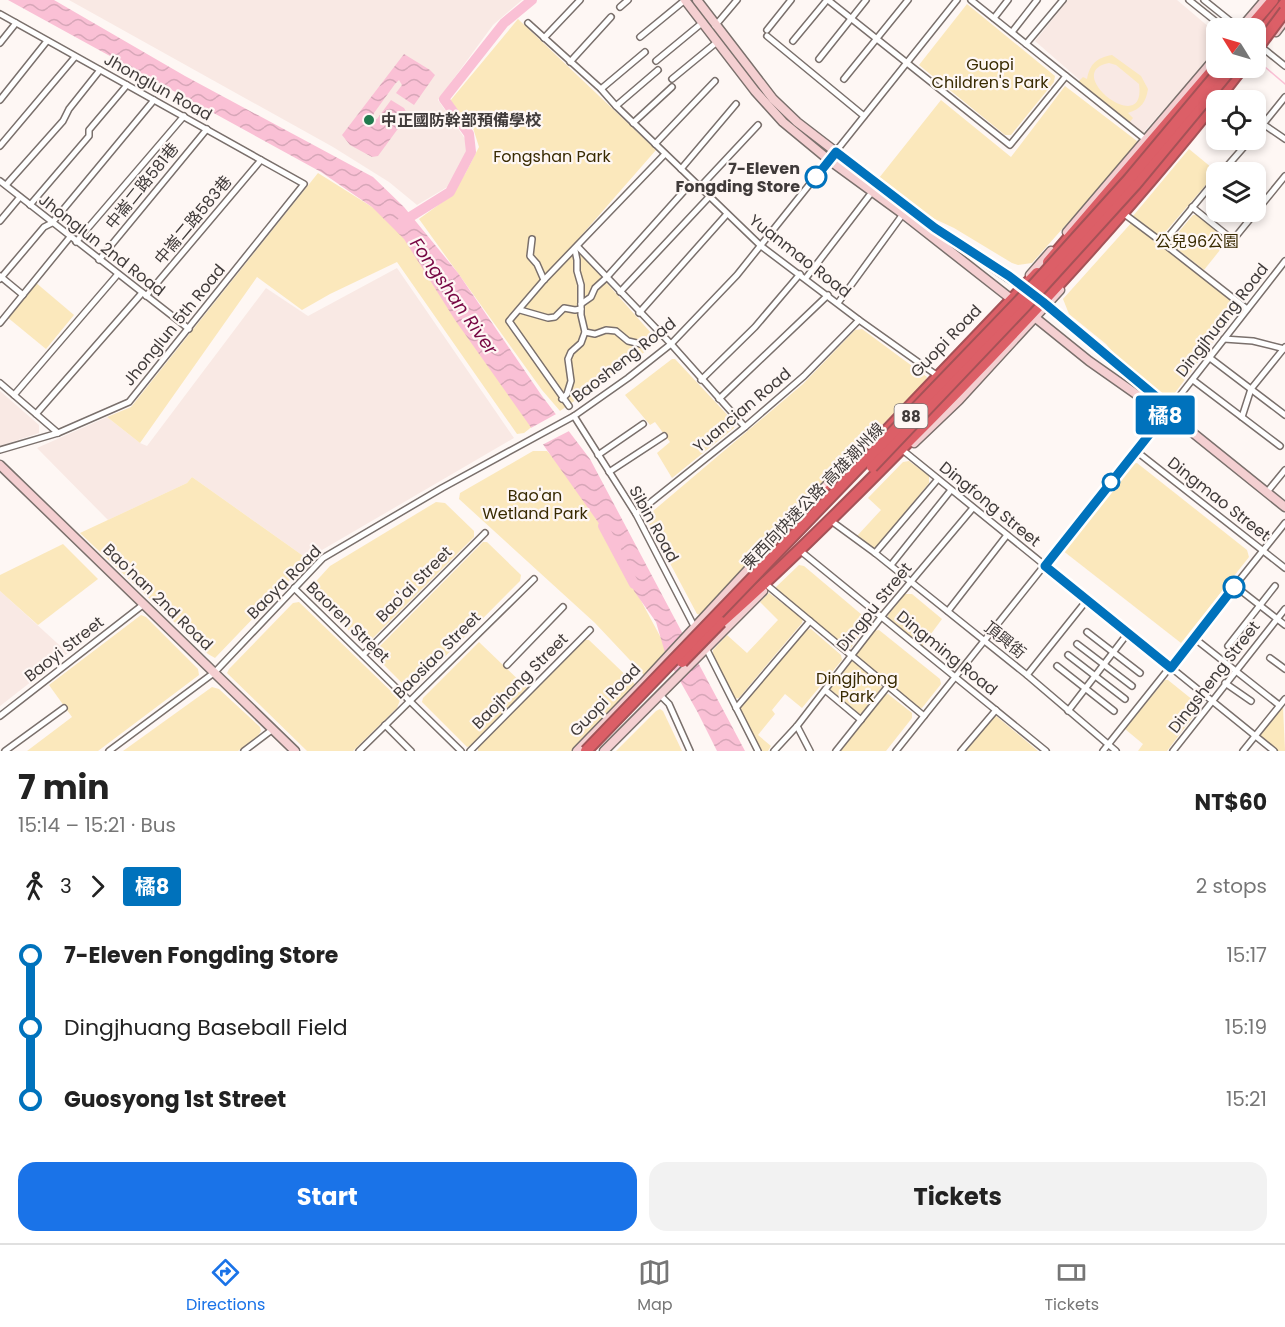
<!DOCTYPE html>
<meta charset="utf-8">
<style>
:root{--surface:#fff;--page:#f2f2f2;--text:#222;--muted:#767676;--line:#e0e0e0;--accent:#1a73e8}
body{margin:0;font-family:Poppins,"Noto Sans TC",sans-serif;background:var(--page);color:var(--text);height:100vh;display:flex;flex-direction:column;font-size:22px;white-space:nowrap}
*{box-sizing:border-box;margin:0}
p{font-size:20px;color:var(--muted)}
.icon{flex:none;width:33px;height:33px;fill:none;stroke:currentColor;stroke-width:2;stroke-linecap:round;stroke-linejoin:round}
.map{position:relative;height:751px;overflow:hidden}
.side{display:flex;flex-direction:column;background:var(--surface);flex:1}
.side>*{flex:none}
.badge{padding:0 12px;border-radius:4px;font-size:21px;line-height:39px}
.needle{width:39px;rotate:307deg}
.buttons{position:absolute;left:1206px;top:18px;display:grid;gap:12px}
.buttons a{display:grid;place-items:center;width:60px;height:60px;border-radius:12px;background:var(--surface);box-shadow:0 3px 9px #0003;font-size:30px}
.map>.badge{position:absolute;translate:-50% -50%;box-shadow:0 0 0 3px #fff}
.legs{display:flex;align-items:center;gap:9px;height:66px;padding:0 18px;font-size:20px}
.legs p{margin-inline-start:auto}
.summary{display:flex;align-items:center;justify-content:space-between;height:102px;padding:0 18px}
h1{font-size:33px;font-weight:700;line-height:45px}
.primary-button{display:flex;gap:12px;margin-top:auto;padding:12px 18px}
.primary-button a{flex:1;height:69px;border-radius:18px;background:var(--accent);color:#fff;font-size:24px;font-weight:700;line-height:69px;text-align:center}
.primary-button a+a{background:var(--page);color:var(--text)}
ul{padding:0 18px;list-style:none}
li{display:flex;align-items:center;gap:21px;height:72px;font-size:22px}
li i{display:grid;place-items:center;width:9px;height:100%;margin:0 8px;background:currentColor}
li i::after{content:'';width:15px;height:15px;margin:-8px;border:4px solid;border-radius:50%;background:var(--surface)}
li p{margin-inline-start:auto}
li:first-child i{background:linear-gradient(#0000 50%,currentColor 0)}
li:last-child i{background:linear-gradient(currentColor 50%,#0000 0)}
.menu{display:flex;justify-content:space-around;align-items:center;height:84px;border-top:2px solid var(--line);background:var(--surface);font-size:16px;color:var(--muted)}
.menu a{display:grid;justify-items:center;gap:3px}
.menu .on{color:var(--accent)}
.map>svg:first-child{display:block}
.built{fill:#f9e9e4}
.green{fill:#fbe8bc;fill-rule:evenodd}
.water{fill:url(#water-waves)}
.pier{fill:#fef7f4}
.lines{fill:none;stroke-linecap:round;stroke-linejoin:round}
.stream{stroke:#fac0d5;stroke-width:1.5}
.river{stroke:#fac0d5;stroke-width:10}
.street-casing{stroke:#7a706c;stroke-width:8}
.secondary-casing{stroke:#7a706c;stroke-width:11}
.highway-casing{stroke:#a55257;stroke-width:14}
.street{stroke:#fff;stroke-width:5}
.secondary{stroke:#f4cfd1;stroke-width:8}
.highway{stroke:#dc5f67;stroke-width:10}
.highway-bridge-casing{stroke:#a55257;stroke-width:14;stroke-linecap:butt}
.highway-bridge{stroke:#dc5f67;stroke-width:10}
.line-1-casing{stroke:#fff;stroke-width:14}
.line-1{stroke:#0072bc;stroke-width:9}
.poi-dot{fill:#217a4e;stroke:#fef7f4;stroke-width:2}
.stop-1-dot{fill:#fff;stroke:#0072bc;stroke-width:3}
.labels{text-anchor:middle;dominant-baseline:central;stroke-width:4.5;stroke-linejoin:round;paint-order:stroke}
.shield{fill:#fef7f4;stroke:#797372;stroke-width:1.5}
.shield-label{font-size:15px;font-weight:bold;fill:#403b3a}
.park-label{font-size:16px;fill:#392b02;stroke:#fef7f4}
.street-label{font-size:16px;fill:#403b3a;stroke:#fef7f4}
.poi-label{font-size:16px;font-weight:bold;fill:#403b3a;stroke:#fef7f4;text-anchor:start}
.stop-label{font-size:16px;font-weight:bold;fill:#403b3a;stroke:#fef7f4;text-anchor:end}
.water-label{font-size:18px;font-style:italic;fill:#770744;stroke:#fef7f4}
</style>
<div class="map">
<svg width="1285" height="751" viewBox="0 0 1285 751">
<defs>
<pattern id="water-waves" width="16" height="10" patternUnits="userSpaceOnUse" patternTransform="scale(1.5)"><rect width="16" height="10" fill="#fac0d5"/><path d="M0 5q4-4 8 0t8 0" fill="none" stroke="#d7a6b8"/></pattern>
</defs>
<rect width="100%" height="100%" fill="#fef7f4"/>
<!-- built -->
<g class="built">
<polygon points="69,0 522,0 493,25 438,100 466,140 467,150 449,186 417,205 389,182 333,147"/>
<polygon points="1068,0 1177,0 1216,33 1216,51 1142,134 1035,41"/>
<polygon points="397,268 514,438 322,550 309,560 192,477 187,483 108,520 37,448 107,417 140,443 147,446 266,288 308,316"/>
<polygon points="0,391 39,425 39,433 0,446"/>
<polygon points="0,591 68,653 0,706"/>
</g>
<!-- green -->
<g class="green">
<polygon points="967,4 1055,76 1054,82 1011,135 1005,135 919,65"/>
<polygon points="518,19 656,150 573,245 659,342 560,411 542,390 419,219 448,198 465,174 479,147 473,128 450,101"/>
<path d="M 1112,55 L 1141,76 L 1148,89 C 1146,102 1141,109 1128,113 L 1133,118 L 1129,123 L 1078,82 L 1083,77 L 1087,79 C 1090,64 1096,58 1112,55 ZM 1109,63 L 1116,65 L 1139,84 C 1147,140 1060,72 1109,63 Z"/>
<polygon points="1065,86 1137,141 1136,146 1032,263 1018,265 1012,263 954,228 924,214 879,178 941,100 1011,157"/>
<polygon points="1189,149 1217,172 1161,237 1133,216"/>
<polygon points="318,173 388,217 452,302 533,426 524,433 517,434 397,262 330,294 302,310 257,277 140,443 107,417 131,407"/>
<polygon points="1193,215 1197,215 1228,240 1204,270 1172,245 1171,241"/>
<polygon points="1133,221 1238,303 1239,308 1171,398 1165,400 1129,371 1106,344 1069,314 1063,299"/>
<polygon points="35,282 74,315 46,349 7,317"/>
<polygon points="862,329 927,377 925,382 808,499 702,615 697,614 648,522 648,518 653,511 803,384 855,330"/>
<polygon points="672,359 675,359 735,423 734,428 672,478 657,453 670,442 655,422 650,425 625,395"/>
<polygon points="533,451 547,451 579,485 668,651 644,675 595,623 459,499 460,493"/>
<polygon points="909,461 929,476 929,483 877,547 873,548 857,536 881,510 868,498 903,462"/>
<polygon points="1137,463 1247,550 1249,557 1181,643 1062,550 1131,464"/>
<polygon points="192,477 309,560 215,658 208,654 80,533 187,483"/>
<polygon points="436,502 445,503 474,531 474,537 367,644 363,644 310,593 309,589 330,566"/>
<polygon points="483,542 487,542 521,575 520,581 414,688 407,688 374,655 374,652"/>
<polygon points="63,544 98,579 38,625 0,591 0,575"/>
<polygon points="799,565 804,566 868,620 869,623 851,648 847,648 777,591 775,588"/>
<polygon points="769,593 803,619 802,623 739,698 734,699 713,655 713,650 727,635 747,653 778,620 760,602"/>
<polygon points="905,594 912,594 942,619 922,646 888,619 888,615"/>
<polygon points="299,602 400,700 397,708 353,751 307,751 227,673 229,669 293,603"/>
<polygon points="141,615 146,617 198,669 199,675 98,751 27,751 72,717 49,685"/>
<polygon points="811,629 841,655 842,660 802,708 785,694 772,710 775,714 758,735 771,746 768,751 761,751 740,710 741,705 806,630"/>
<polygon points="879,630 940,679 941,684 922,708 916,707 857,658 856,653 873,631"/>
<polygon points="584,640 589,640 634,683 636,687 572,751 478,751 478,748"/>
<polygon points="479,642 527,688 471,746 467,747 422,702 423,698"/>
<polygon points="852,661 855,662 880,682 882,687 863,713 859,714 831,690 831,687"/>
<polygon points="1165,680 1168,680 1199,705 1199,709 1167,751 1138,751 1143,744 1125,729"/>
<polygon points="212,687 219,689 260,727 261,731 258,736 238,751 123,751"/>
<polygon points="888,694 912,713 912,718 886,751 839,751 884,695"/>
<polygon points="1283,706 1285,751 1273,751 1257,736"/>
<polygon points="660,709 663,711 682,751 616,751 656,711"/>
<polygon points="995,715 1038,751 966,751"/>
</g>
<!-- water -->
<g class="water">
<polygon points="8,0 54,0 185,76 373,177 404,207 458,273 542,396 590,459 745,751 717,751 698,713 666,656 656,622 634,591 622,556 455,320 404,239 372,207 321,172"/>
<polygon points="404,54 430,70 435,75 414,105 396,93 402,85 399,80 395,84 374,113 372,120 377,119 391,100 404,108 408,115 378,156 372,157 350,145 342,135"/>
</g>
<!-- pier -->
<polygon class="pier" points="558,413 571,430 540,446 529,429"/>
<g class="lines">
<!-- stream -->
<polyline class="stream" points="1258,61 1285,84"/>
<!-- river -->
<g class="river">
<polyline points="402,222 450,192 471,152 469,134 444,99 504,23 532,0"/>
<polyline points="603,526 634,584"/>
</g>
<!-- street casing -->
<g class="street-casing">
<g id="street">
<polyline points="828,0 1010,145 1066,76"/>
<polyline points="971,0 1145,139"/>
<polyline points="1189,0 1224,28"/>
<polyline points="1204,0 1239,28"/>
<polyline points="620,7 628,0"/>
<polyline points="0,14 304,184 129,402 58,433 0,450"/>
<polyline points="994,18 1008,0"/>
<polyline points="528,23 601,89 616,106 761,246 859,320 935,374"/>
<polyline points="715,26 737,0"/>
<polyline points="767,30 791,0"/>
<polyline points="1012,32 1037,0"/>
<polyline points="767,36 864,116"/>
<polyline points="640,37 685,0"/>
<polyline points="544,38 580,0"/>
<polyline points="793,41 827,0"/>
<polyline points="0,43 16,23"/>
<polyline points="1026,44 1063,0"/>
<polyline points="1259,45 1285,66"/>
<polyline points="819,59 866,0"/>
<polyline points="656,61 702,23"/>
<polyline points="570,62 611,17"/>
<polyline points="672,79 717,42"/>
<polyline points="844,79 908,0"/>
<polyline points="601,89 645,52"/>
<polyline points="0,100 47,41"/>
<polyline points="616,106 658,70"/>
<polyline points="633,123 672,87"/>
<polyline points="1263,124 1285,139"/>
<polyline points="1256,133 1285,97"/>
<polyline points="655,144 715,81"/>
<polyline points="0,146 75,57"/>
<polyline points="681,169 736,104"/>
<polyline points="1222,172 1250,140"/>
<polyline points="1216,179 1163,243 1247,309"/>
<polyline points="0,181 189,329"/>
<polyline points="6,185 63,121 69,109 100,70"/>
<polyline points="700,187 758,125"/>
<polyline points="30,205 89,136 89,130 127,85"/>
<polyline points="1192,207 1233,240 1285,176"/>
<polyline points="1127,216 1163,243"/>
<polyline points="0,221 20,197"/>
<polyline points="532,239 530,256 537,264 544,280"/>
<polyline points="76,242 184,116"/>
<polyline points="578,247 671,344 745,427"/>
<polyline points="99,260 207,129"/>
<polyline points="0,276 23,295"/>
<polyline points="806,278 872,192"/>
<polyline points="0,279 44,227 52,223 154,100"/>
<polyline points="620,292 709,197"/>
<polyline points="146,296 261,160"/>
<polyline points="838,303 903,214"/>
<polyline points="581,304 591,297 595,288 606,278 693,181"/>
<polyline points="520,310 548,318 555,317 564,308 575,310 581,309"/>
<polyline points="639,313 727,214"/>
<polyline points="0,323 70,237"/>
<polyline points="585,332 595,334 606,330 616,331 628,341 645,345"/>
<polyline points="1224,339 1253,341 1285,349"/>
<polyline points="1210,358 1285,415"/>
<polyline points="701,380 755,327 800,274"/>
<polyline points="1193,380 1280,446"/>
<polyline points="0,383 58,433"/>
<polyline points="14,395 118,274"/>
<polyline points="562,399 567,394 571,381 568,359 571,352 581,343 585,332 581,315 581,285 577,271 577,260 575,250"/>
<polyline points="719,399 828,295"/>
<polyline points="569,406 509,321 544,280 665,154"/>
<polyline points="36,414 142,293"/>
<polyline points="574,416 636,514 695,628"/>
<polyline points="1242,417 1251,389 1285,347"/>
<polyline points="1136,451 1285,568"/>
<polyline points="905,452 1274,751"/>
<polyline points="598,455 643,424"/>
<polyline points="609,472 664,436"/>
<polyline points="1267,492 1285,470"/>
<polyline points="636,514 745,427 804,376 859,320"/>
<polyline points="834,523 875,553 1027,675 1116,751"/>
<polyline points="803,553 1046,751"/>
<polyline points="875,553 938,479"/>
<polyline points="891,565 951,490"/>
<polyline points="768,586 924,716"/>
<polyline points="1235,586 1285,625"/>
<polyline points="294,588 461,751"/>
<polyline points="948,611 1007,535"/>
<polyline points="1087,632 1140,673"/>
<polyline points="1194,638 1279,705"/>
<polyline points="1077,644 1132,686"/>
<polyline points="705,646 758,751"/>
<polyline points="1228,646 1275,586"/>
<polyline points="363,655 485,533"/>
<polyline points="1068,655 1125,699"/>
<polyline points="1270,658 1285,669"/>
<polyline points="507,665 563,607"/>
<polyline points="1057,666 1114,711"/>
<polyline points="1027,675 1087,600"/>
<polyline points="1225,683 1251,701"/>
<polyline points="825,690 861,720"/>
<polyline points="660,695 669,704 690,751"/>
<polyline points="736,708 810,621"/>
<polyline points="1068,711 1128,633"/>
<polyline points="0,716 144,604"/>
<polyline points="385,725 411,751"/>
<polyline points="797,726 810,751"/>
<polyline points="5,751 64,708"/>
<polyline points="109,751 215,672 323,558 442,488 574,416 628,378 671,344 737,275 957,0"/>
<polyline points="244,751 273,729"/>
<polyline points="359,751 534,579"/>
<polyline points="470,751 590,630"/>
<polyline points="774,751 797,726 882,616 973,508"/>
<polyline points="836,751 888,686"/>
<polyline points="896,751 1167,412 1285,261"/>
<polyline points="961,751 996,710"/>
<polyline points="1103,751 1285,523"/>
<polyline points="1173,751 1285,609"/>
<polyline points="1243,751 1285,699"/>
</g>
</g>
<!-- secondary casing -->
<g class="secondary-casing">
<g id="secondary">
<polyline points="685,0 755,91 783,122 829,160 903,214 1015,302"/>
<polyline points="697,0 773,99 797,122 935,228 1027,290"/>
<polyline points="1241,28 1265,0"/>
<polyline points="1276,32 1285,20"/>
<polyline points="1067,232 1216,57"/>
<polyline points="1030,275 1051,251"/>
<polyline points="1045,303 1160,400 1167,412"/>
<polyline points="1032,315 1089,361 1153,406 1167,412 1285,507"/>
<polyline points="914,443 959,400 1060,290"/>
<polyline points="0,465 295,751"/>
<polyline points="577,751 644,682 818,494 863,448"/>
<polyline points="604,751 763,591"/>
</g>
</g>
<!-- highway casing -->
<g class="highway-casing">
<g id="highway">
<polyline points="1249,28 1273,0"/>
<polyline points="1256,39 1285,3"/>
<polyline points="1048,262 1216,66"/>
<polyline points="785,537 1037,273"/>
<path d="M 716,627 C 780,571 840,511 900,450 C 1021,329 1138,203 1242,68"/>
</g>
</g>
<!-- street -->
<use href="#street" class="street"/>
<!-- secondary -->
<use href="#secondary" class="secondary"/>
<!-- highway -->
<use href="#highway" class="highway"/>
<!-- highway-bridge casing -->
<g class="highway-bridge-casing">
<g id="highway-bridge">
<polyline points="1256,50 1285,11"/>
<polyline points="872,467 1026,305 1135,185 1232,68"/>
<polyline points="682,662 721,622"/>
<polyline points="586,751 1020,300 1129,179 1222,68"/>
</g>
</g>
<!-- highway-bridge -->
<use href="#highway-bridge" class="highway-bridge"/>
</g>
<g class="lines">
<!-- line-1 casing -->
<g class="line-1-casing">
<polyline id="line-1" points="816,177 836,152 935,228 1009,276 1043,302 1160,400 1167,412 1045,566 1171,668 1234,587"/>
</g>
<!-- line-1 -->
<use href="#line-1" class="line-1"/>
</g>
<!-- markers -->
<circle class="poi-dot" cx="369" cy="120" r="6"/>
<g class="stop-1-dot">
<circle cx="816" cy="177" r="10"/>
<circle cx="1111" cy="482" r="8"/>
<circle cx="1234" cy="587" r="10"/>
</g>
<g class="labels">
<!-- shield labels -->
<rect class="shield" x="894.5" y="404" width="33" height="24" rx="4.5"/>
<g class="shield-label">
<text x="911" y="416">88</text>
</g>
<!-- park labels -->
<g class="park-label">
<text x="990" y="64">Guopi<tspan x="990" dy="18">Children's Park</tspan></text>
<text x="552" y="156">Fongshan Park</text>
<text x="1197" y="241">公兒96公園</text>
<text x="535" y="495">Bao'an<tspan x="535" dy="18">Wetland Park</tspan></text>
<text x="857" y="678">Dingjhong<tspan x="857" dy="18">Park</tspan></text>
</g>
<!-- street labels -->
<g class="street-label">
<text transform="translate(158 87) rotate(29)">Jhonglun Road</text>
<text transform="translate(142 186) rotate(-51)">中崙二路581巷</text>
<text transform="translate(193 220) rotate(-50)">中崙二路583巷</text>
<text transform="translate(102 245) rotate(38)">Jhonglun 2nd Road</text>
<text transform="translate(800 256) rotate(38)">Yuanmao Road</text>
<text transform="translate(1222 320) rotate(-52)">Dingjhuang Road</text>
<text transform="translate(174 325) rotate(-51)">Jhonglun 5th Road</text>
<text transform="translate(946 341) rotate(-46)">Guopi Road</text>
<text transform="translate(624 360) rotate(-38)">Baosheng Road</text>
<text transform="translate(742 410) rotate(-40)">Yuancian Road</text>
<text transform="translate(813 496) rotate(-46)">東西向快速公路 高雄潮州線</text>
<text transform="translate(1219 499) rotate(38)">Dingmao Street</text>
<text transform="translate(990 504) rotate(39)">Dingfong Street</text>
<text transform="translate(654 524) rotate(61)">Sibin Road</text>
<text transform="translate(284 582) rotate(-45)">Baoya Road</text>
<text transform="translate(414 584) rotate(-45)">Bao'ai Street</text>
<text transform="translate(158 597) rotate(44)">Bao'nan 2nd Road</text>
<text transform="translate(874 607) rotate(-51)">Dingpu Street</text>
<text transform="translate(348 622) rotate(44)">Baoren Street</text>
<text transform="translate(1005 640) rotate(39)">頂興街</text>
<text transform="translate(64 649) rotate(-38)">Baoyi Street</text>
<text transform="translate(947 653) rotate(39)">Dingming Road</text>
<text transform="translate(437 655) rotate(-45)">Baosiao Street</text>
<text transform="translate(1214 677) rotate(-52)">Dingsheng Street</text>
<text transform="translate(520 681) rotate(-45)">Baojhong Street</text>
<text transform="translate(605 700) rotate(-46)">Guopi Road</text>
</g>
<!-- poi labels -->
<g class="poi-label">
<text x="381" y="120">中正國防幹部預備學校</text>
</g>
<!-- stop labels -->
<g class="stop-label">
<text x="800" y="168">7-Eleven<tspan x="800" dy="18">Fongding Store</tspan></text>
</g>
<!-- water labels -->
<g class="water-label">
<text transform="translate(454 296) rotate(55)">Fongshan River</text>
</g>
</g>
</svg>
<div class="buttons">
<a><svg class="needle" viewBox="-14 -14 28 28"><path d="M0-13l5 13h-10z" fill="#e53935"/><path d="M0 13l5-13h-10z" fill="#767676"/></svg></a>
<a><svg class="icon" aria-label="locate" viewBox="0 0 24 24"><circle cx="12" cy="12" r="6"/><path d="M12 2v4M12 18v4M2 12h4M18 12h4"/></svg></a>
<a><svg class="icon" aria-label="layers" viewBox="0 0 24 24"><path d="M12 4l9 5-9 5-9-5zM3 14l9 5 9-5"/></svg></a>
</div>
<b class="badge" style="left:1165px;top:415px;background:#0072bc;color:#fff">橘8</b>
</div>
<section class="side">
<div class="summary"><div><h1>7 min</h1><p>15:14 – 15:21 · Bus</p></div><b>NT$60</b></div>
<div class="legs"><svg class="icon" aria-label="walk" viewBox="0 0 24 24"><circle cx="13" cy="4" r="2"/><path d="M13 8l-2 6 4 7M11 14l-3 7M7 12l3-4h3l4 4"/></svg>3<svg class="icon" aria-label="forward" viewBox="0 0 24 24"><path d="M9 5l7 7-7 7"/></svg><b class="badge" style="background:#0072bc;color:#fff">橘8</b><p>2 stops</p></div>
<ul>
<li><i style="color:#0072bc"></i><b>7-Eleven Fongding Store</b><p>15:17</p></li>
<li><i style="color:#0072bc"></i><span>Dingjhuang Baseball Field</span><p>15:19</p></li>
<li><i style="color:#0072bc"></i><b>Guosyong 1st Street</b><p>15:21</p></li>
</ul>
<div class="primary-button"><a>Start</a><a>Tickets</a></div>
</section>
<nav class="menu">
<a class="on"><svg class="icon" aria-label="directions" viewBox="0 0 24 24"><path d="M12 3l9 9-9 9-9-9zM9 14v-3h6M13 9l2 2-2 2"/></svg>Directions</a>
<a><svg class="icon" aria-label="map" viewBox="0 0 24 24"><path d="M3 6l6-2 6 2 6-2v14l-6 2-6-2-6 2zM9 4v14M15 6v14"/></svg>Map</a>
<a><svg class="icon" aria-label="tickets" viewBox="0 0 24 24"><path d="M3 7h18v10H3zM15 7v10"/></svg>Tickets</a>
</nav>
